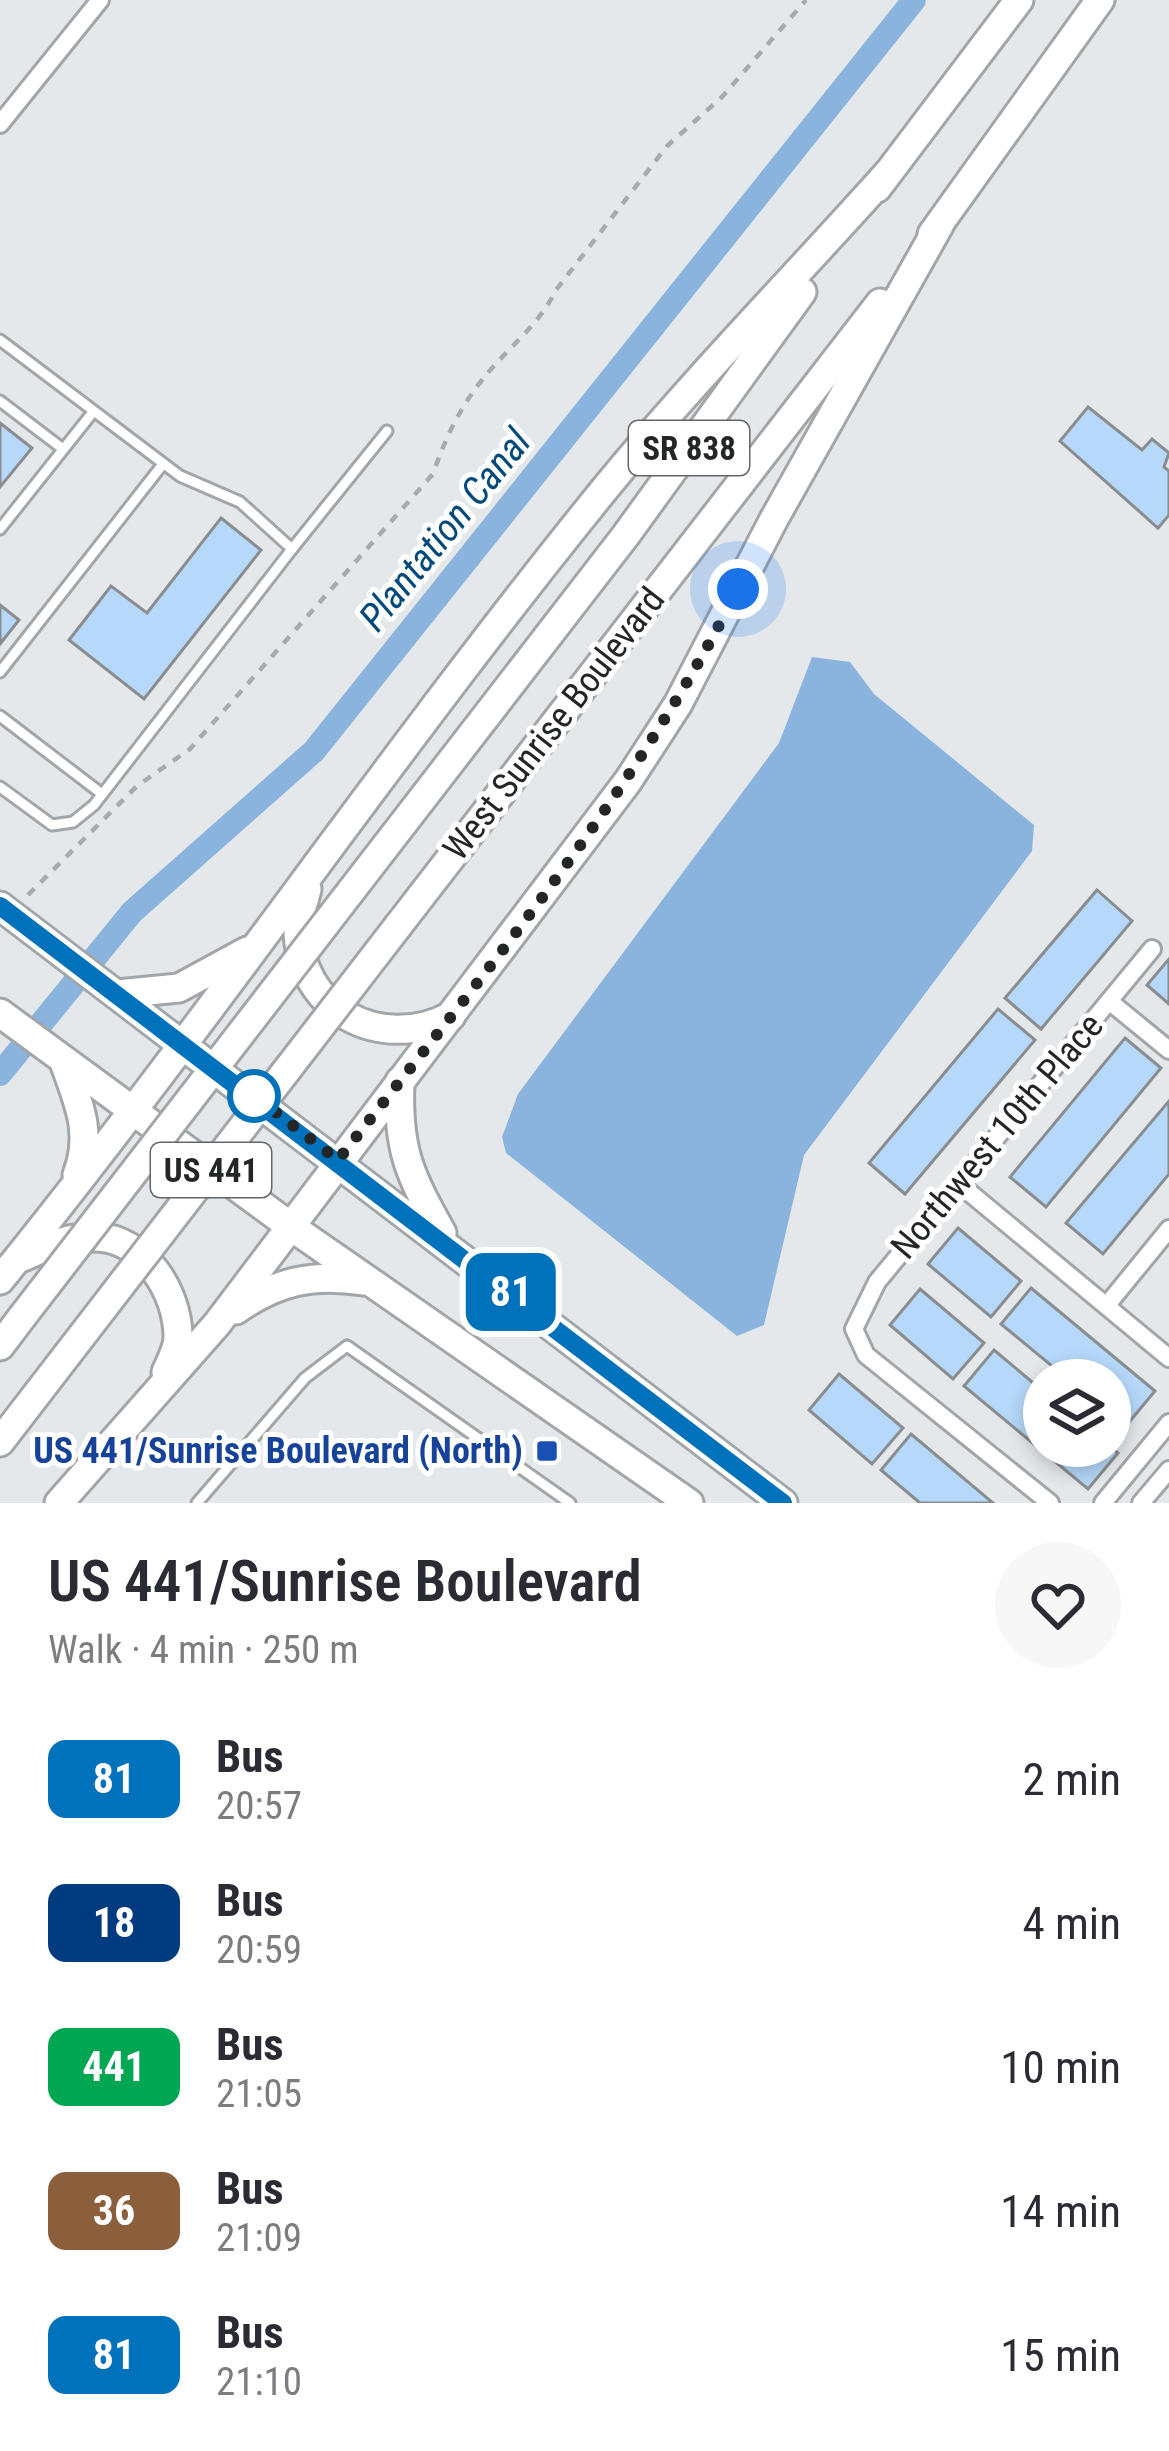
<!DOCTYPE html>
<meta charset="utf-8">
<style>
:root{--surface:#fff;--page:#f7f7f7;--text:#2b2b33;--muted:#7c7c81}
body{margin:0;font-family:"Roboto Condensed",sans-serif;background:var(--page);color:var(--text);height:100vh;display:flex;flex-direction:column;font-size:45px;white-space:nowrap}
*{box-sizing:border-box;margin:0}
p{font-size:39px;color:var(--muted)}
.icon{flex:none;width:66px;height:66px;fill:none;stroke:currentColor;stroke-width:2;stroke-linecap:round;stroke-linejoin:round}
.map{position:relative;height:1503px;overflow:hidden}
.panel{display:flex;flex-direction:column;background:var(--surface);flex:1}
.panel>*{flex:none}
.badge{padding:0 24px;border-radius:18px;font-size:42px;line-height:78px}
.tools{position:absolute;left:1023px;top:1359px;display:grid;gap:24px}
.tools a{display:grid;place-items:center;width:108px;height:108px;border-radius:50%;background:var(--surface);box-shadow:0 6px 18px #0003;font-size:60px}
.you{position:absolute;width:60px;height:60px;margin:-30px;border:9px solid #fff;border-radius:50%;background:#1a73e8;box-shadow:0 0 0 18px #1a73e833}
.map>.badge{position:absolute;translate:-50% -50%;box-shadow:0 0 0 6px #fff}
.round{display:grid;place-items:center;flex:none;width:126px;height:126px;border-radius:63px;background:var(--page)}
.head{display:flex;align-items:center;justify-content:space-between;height:204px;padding:0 48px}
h1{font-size:57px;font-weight:600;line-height:90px}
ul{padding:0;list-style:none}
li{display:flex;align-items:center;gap:36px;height:144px;padding:0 48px}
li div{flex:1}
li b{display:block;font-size:45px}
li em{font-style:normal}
li .badge{min-width:132px;font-weight:700;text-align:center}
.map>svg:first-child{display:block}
.water{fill:#8ab4dd}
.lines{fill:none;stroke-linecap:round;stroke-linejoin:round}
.canal{stroke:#8ab4dd;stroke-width:24}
.building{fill:#b6d8fa;stroke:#8a8d90;stroke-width:3}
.lane-casing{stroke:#a3a6a9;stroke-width:15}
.street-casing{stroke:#a3a6a9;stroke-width:22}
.primary-casing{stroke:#a3a6a9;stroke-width:33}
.path{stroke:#a8abad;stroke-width:4.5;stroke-dasharray:9 9;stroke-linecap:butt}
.lane{stroke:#fff;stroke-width:9}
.street{stroke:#fff;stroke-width:16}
.primary{stroke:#fff;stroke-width:27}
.primary-bridge-casing{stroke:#a3a6a9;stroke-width:33;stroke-linecap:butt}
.primary-bridge{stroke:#fff;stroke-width:27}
.line-casing{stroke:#fff;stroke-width:27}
.line{stroke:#0072bc;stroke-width:18}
.walk{stroke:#232526;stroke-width:12;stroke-dasharray:0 21.6}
.stop-dot{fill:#fff;stroke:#0072bc;stroke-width:6}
.transit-dot{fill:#1a4fb4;stroke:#fff;stroke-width:4.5}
.labels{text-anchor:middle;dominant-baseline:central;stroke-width:10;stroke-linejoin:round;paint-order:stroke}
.shield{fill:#fff;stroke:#656667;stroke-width:3}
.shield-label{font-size:33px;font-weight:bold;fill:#232526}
.street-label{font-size:36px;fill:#232526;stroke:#fff}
.transit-label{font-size:36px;font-weight:bold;fill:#164399;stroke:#fff;text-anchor:end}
.water-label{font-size:39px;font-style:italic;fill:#03497b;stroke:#fff}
</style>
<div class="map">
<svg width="1169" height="1503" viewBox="0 0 1169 1503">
<rect width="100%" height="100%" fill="#e4e8eb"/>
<!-- water -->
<polygon class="water" points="812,657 850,662 874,694 1034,825 1032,851 804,1155 764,1325 737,1336 506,1153 502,1137 518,1094 779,743"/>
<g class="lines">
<!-- canal -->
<polyline class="canal" points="0,1074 132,912 314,751 914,0"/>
</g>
<!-- building -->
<g class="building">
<polygon points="1088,407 1142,450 1152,439 1169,453 1164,467 1169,471 1169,515 1158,528 1060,441"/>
<polygon points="0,423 32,448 0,487"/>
<polygon points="221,518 261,550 144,699 69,640 111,586 147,613"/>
<polygon points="0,605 19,620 0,644"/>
<polygon points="1097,890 1132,921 1041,1029 1005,998"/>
<polygon points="1169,959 1169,1004 1147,985"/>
<polygon points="998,1009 1035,1040 905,1194 869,1163"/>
<polygon points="1125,1038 1161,1068 1046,1207 1010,1177"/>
<polygon points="1169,1101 1169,1174 1103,1254 1066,1223"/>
<polygon points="958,1228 1021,1281 991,1317 928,1264"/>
<polygon points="1031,1288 1155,1391 1125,1427 1110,1414 1110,1380 1069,1380 1001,1324"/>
<polygon points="920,1289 984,1343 953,1379 890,1325"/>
<polygon points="994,1350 1044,1392 1044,1446 1109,1446 1118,1453 1088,1489 964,1386"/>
<polygon points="839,1374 903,1428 872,1464 809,1410"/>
<polygon points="911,1434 993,1503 920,1503 881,1470"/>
</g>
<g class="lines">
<!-- lane casing -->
<g class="lane-casing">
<g id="lane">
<polyline points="0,340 180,476 240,502 292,549 94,805 73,822 52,825 0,787"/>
<polyline points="0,401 63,449"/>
<polyline points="0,529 93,412"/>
<polyline points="292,549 387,431"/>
<polyline points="0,672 163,464"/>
<polyline points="0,716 102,794"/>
<polyline points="197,1503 305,1378 347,1346 570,1503"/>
</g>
</g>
<!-- street casing -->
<g class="street-casing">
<g id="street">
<polyline points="0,124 100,0"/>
<polyline points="1109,1001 1169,1050"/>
<polyline points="958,1183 1169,1358"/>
<polyline points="1107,1305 1169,1229"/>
<polyline points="1050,1503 866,1355 854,1329 877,1282 1152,949"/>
<polyline points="1103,1503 1169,1423"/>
<polyline points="1141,1503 1169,1470"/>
</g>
</g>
<!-- primary casing -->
<g class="primary-casing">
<g id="primary">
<polyline points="877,188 1019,0"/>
<polyline points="932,234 1100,0"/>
<path d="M 307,889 C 305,900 298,915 298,926 C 297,1010 381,1053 451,1016"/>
<polyline points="351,891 626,535 802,292"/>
<polyline points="0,906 783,1503"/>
<polyline points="398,926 880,303"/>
<polyline points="117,994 179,988 247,951"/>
<polyline points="0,1013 290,1226 689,1503"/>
<path d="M 65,1065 C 79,1104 93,1134 77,1175"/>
<path d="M 400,1081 C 397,1149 409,1174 442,1233"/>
<path d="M 23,1257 C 47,1246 69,1237 95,1237 C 144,1238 178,1292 178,1337 C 178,1348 171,1361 166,1372"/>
<path d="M 0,1280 C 210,1021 397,744 608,485 C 696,378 795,277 888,173"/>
<path d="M 236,1310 C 277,1281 314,1273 363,1281"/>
<polyline points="0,1346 22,1317"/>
<polyline points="0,1442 67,1355"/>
<polyline points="59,1503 217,1324 628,781 678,704 774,519 940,224"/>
</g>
</g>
<!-- path -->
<path class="path" d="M 28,895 L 137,786 L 190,749 L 433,474 C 445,439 459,409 482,380 C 507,348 538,327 556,290 L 667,146 L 722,97 L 806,0"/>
<!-- lane -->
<use href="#lane" class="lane"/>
<!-- street -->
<use href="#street" class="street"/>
<!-- primary -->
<use href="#primary" class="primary"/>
<!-- primary-bridge casing -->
<g class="primary-bridge-casing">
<g id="primary-bridge">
<polyline points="22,1317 351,891"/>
<polyline points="67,1355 398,926"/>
</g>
</g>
<!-- primary-bridge -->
<use href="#primary-bridge" class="primary-bridge"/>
</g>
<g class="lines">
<!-- line casing -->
<g class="line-casing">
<polyline id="line" points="0,906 783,1503"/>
</g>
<!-- line -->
<use href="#line" class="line"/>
<!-- walk -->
<path class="walk" d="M 254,1096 L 248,1091 L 338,1160 C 482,976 632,798 738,589"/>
</g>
<!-- markers -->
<circle class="stop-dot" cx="254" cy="1096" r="24"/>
<rect class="transit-dot" x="535" y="1439" width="24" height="24" rx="6"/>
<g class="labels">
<!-- shield labels -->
<g class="shield">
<rect x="629" y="421" width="120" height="54" rx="9"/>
<rect x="151" y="1143" width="120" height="54" rx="9"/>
</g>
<g class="shield-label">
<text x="689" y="448">SR 838</text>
<text x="211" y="1170">US 441</text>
</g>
<!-- street labels -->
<g class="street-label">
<text transform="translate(554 724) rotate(-52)">West Sunrise Boulevard</text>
<text transform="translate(997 1136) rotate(-50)">Northwest 10th Place</text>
</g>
<!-- transit labels -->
<g class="transit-label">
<text x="523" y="1451">US 441/Sunrise Boulevard (North)</text>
</g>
<!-- water labels -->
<g class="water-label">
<text transform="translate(445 530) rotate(-51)">Plantation Canal</text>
</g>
</g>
</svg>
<div class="tools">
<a><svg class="icon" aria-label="layers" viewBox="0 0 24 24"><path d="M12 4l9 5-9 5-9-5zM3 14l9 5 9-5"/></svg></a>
</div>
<div class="you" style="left:738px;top:589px"></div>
<b class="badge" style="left:511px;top:1292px;background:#0072bc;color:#fff">81</b>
</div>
<section class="panel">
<div class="head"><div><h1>US 441/Sunrise Boulevard</h1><p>Walk · 4 min · 250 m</p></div><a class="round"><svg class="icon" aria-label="heart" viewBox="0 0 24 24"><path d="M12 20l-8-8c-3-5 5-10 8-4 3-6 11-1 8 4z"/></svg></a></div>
<ul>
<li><span class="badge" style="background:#0072bc;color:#fff">81</span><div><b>Bus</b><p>20:57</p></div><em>2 min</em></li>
<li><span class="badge" style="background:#003b80;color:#fff">18</span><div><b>Bus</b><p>20:59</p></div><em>4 min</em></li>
<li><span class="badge" style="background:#00a651;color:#fff">441</span><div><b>Bus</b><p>21:05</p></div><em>10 min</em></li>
<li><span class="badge" style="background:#8b5e3c;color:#fff">36</span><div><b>Bus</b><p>21:09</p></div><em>14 min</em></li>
<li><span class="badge" style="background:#0072bc;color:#fff">81</span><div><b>Bus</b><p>21:10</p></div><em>15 min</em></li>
</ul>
</section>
